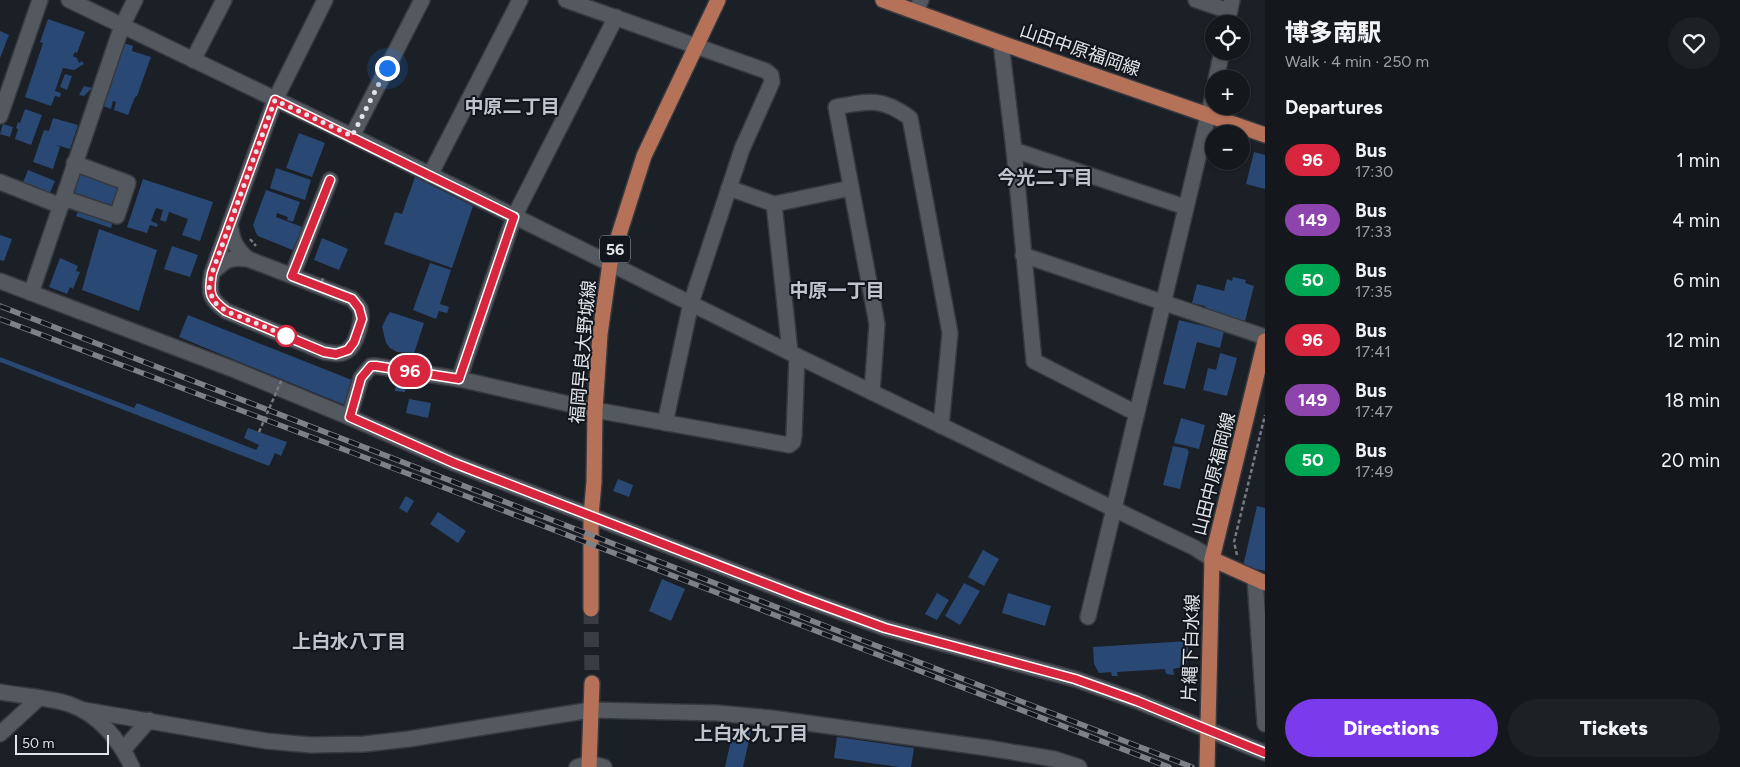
<!DOCTYPE html>
<meta charset="utf-8">
<style>
:root{--surface:#14171c;--page:#1d2025;--text:#f1f3f6;--muted:#9d9fa3;--line:#33363b;--accent:#7c3aed}
body{margin:0;font-family:Figtree,"Noto Sans JP",sans-serif;background:var(--page);color:var(--text);height:100vh;display:flex;flex-direction:column;font-size:19px;white-space:nowrap}
*{box-sizing:border-box;margin:0}
p{font-size:16px;color:var(--muted)}
.icon{flex:none;width:28px;height:28px;fill:none;stroke:currentColor;stroke-width:2;stroke-linecap:round;stroke-linejoin:round}
.map{position:relative;flex:1;overflow:hidden}
.details{display:flex;flex-direction:column;background:var(--surface);width:475px}
.details>*{flex:none}
.badge{padding:0 10px;border-radius:16px;font-size:18px;line-height:32px}
.tools{position:absolute;left:1205px;top:15px;display:grid;gap:10px}
.tools a{display:grid;place-items:center;width:45px;height:45px;border-radius:50%;background:var(--surface);box-shadow:0 1px 4px #0004,0 0 0 1px var(--line);font-size:25px}
.scale{position:absolute;left:15px;bottom:12px;width:94px;box-sizing:border-box;padding-left:5px;border:2px solid #e1e4e8;border-top:0;font-size:14px;line-height:18px;white-space:nowrap;color:#e1e4e8;-webkit-text-stroke:4px #12161c;paint-order:stroke}
.you{position:absolute;width:25px;height:25px;margin:-12px;border:4px solid #fff;border-radius:50%;background:#1a73e8;box-shadow:0 0 0 8px #1a73e833}
.map>.badge{position:absolute;translate:-50% -50%;box-shadow:0 0 0 2px #fff}
h2{padding:0 20px;font-size:19px;line-height:45px}
.round{display:grid;place-items:center;flex:none;width:52px;height:52px;border-radius:26px;background:var(--page)}
.head{display:flex;align-items:center;justify-content:space-between;height:85px;padding:0 20px}
h1{font-size:24px;font-weight:800;line-height:38px}
.cta{display:flex;gap:10px;margin-top:auto;padding:10px 20px}
.cta a{flex:1;height:58px;border-radius:30px;background:var(--accent);color:#fff;font-size:20px;font-weight:800;line-height:58px;text-align:center}
.cta a+a{background:var(--page);color:var(--text)}
ul{padding:0;list-style:none}
li{display:flex;align-items:center;gap:15px;height:60px;padding:0 20px}
li div{flex:1}
li b{display:block;font-size:19px}
li em{font-style:normal}
li .badge{min-width:55px;font-weight:700;text-align:center}
main{display:flex;flex:1;min-height:0}
.map>svg:first-child{display:block}
.building{fill:#2a4874}
.lines{fill:none;stroke-linecap:round;stroke-linejoin:round}
.major-tunnel{stroke:#393d43;stroke-width:15;stroke-dasharray:15 8;stroke-linecap:butt}
.minor-casing{stroke:#36393f;stroke-width:18}
.major-casing{stroke:#36393f;stroke-width:18}
.path{stroke:#76797f;stroke-width:2.5;stroke-dasharray:4 2.5;stroke-linecap:butt}
.minor{stroke:#545960;stroke-width:15}
.major{stroke:#b57259;stroke-width:15}
.rail-casing{stroke:#7e8287;stroke-width:5.5}
.rail{stroke:#12161c;stroke-width:4;stroke-dasharray:11;stroke-linecap:butt}
.path-bridge{stroke:#76797f;stroke-width:2.5;stroke-dasharray:4 2.5;stroke-linecap:butt}
.line-casing{stroke:#fff;stroke-width:11}
.line{stroke:#d7263d;stroke-width:8}
.walk{stroke:#e1e4e8;stroke-width:5;stroke-dasharray:0 9}
.stop-dot{fill:#fff;stroke:#d7263d;stroke-width:2.5}
.labels{text-anchor:middle;dominant-baseline:central;stroke-width:4;stroke-linejoin:round;paint-order:stroke}
.shield{fill:#12161c;stroke:#a3a6ab;stroke-width:1}
.shield-label{font-size:16px;font-weight:bold;fill:#e1e4e8}
.street-label{font-size:18px;fill:#e1e4e8;stroke:#12161c}
.neighbourhood-label{font-size:19px;font-weight:bold;fill:#bfc5ce;stroke:#12161c}
</style>
<main>
<div class="map">
<svg width="1265" height="767" viewBox="0 0 1265 767">
<rect width="100%" height="100%" fill="#1b1f26"/>
<!-- building -->
<g class="building">
<polygon points="48,19 85,32 77,53 75,52 73,56 77,58 79,63 82,61 84,64 74,70 63,68 55,91 61,93 60,97 55,96 51,106 25,97 43,43 40,42"/>
<polygon points="0,31 9,35 0,58"/>
<polygon points="124,43 133,46 132,51 151,57 137,96 135,97 128,115 114,110 116,102 113,101 111,109 100,105"/>
<polygon points="65,74 72,76 67,90 60,87"/>
<polygon points="84,86 92,88 84,96 79,95"/>
<polygon points="25,109 42,115 31,145 15,139 18,129 16,128 18,122 20,123"/>
<polygon points="53,118 78,125 70,149 56,145 60,147 53,169 33,162 44,130 49,131"/>
<polygon points="3,124 13,127 10,137 0,134"/>
<polygon points="299,133 325,143 312,177 286,168"/>
<polygon points="1254,152 1265,155 1265,189 1246,184"/>
<polygon points="276,168 311,180 305,200 270,188"/>
<polygon points="28,170 55,181 49,195 22,185"/>
<polygon points="78,171 120,185 113,206 70,191"/>
<polygon points="415,177 473,206 452,268 384,244 395,212 402,214"/>
<polygon points="143,179 213,202 200,241 182,235 188,219 169,212 166,222 160,220 163,210 156,208 151,221 158,224 157,227 150,225 147,233 127,227"/>
<polygon points="266,190 300,202 293,222 287,220 288,217 277,213 276,217 305,228 295,251 258,236 256,233 253,225"/>
<polygon points="80,207 114,218 111,228 76,216"/>
<polygon points="99,229 157,250 139,311 82,290"/>
<polygon points="0,235 12,239 4,261 0,260"/>
<polygon points="322,238 348,249 339,270 314,260"/>
<polygon points="172,246 198,255 190,277 164,269"/>
<polygon points="60,258 78,266 76,271 80,272 73,289 70,287 67,294 49,287"/>
<polygon points="430,263 451,270 440,304 449,307 447,313 439,311 436,319 413,310"/>
<polygon points="1233,277 1246,280 1245,283 1254,286 1245,321 1204,310 1205,306 1192,303 1197,284 1224,291 1227,279 1232,281"/>
<polygon points="390,312 424,323 414,353 397,352 390,348 386,343 382,327 386,318"/>
<polygon points="188,315 357,382 347,406 179,337"/>
<polygon points="1179,320 1224,331 1220,348 1197,342 1185,389 1163,384"/>
<polygon points="1220,353 1237,358 1227,396 1203,390 1208,368 1216,370"/>
<polygon points="0,357 134,408 137,403 256,450 259,445 244,438 248,428 287,442 281,456 275,453 269,466 0,362"/>
<polygon points="397,375 407,376 405,392 395,391"/>
<polygon points="409,399 431,403 428,418 406,413"/>
<polygon points="1181,418 1205,425 1199,449 1174,443"/>
<polygon points="1173,446 1188,449 1187,451 1189,451 1180,489 1163,485"/>
<polygon points="618,479 633,485 629,497 613,491"/>
<polygon points="406,496 414,501 407,513 399,508"/>
<polygon points="1257,506 1265,508 1265,571 1243,566"/>
<polygon points="438,512 466,531 458,543 430,524"/>
<polygon points="983,550 999,559 984,586 968,577"/>
<polygon points="662,579 685,589 671,621 649,611"/>
<polygon points="964,583 980,591 960,625 945,616"/>
<polygon points="937,593 949,600 937,620 925,614"/>
<polygon points="1008,593 1051,606 1045,626 1002,613"/>
<polygon points="1188,641 1188,651 1186,666 1173,669 1174,675 1166,674 1165,669 1117,672 1118,676 1112,676 1111,672 1099,673 1094,664 1093,647"/>
<polygon points="734,727 751,731 743,767 725,767"/>
<polygon points="837,737 914,748 911,767 899,767 834,758"/>
</g>
<g class="lines">
<!-- major-tunnel -->
<polyline class="major-tunnel" points="591,609 592,683"/>
<!-- minor casing -->
<g class="minor-casing">
<g id="minor">
<polyline points="69,0 352,136 797,356 1172,537 1195,548 1212,559"/>
<polyline points="566,0 766,71 771,75 772,82 742,149 691,303 665,423"/>
<polyline points="1196,0 1229,11"/>
<polyline points="916,11 921,0"/>
<polyline points="1227,24 1232,0"/>
<polyline points="1001,43 1014,150 1034,361 1136,413"/>
<polyline points="193,60 224,0"/>
<polyline points="1216,79 1222,51"/>
<polyline points="0,116 40,0"/>
<polyline points="352,136 422,0"/>
<polyline points="1014,150 1185,207"/>
<polyline points="430,175 520,0"/>
<polyline points="0,182 61,206"/>
<polyline points="729,188 774,204 790,352"/>
<polyline points="63,198 117,216 128,183 74,163"/>
<polyline points="774,204 851,188"/>
<path d="M 230,223 C 232,240 235,248 248,259"/>
<polyline points="1023,255 1265,337"/>
<path d="M 212,273 C 225,260 229,257 248,259 L 352,299 C 354,302 358,305 360,309 C 364,318 356,345 348,350 C 341,356 332,353 324,352 L 226,311 C 210,299 208,294 212,273 L 275,100 L 325,0"/>
<polyline points="292,276 330,180"/>
<polyline points="0,281 235,370 349,417 454,463 803,598 885,628 1075,679 1137,701 1265,753"/>
<polyline points="31,293 122,26 135,0"/>
<polyline points="459,379 514,217 616,17"/>
<path d="M 872,392 L 877,324 L 836,107 C 868,101 882,97 910,118 L 950,333 L 941,426"/>
<polyline points="349,417 361,378 371,366 376,366 459,379 595,410 789,445 793,442 794,436 797,356"/>
<polyline points="1255,579 1265,724"/>
<polyline points="1088,617 1214,91"/>
<path d="M 0,692 C 22,696 47,697 69,704 C 98,714 119,739 132,767"/>
<polyline points="84,710 266,741 311,745 364,744 409,739 591,710 717,713 771,718 988,748 1054,759 1079,767"/>
<polyline points="0,734 39,698"/>
<polyline points="123,750 149,720"/>
<polyline points="577,767 589,763 604,767"/>
</g>
</g>
<!-- major casing -->
<g class="major-casing">
<g id="major">
<polyline points="883,0 1001,43 1265,135"/>
<polyline points="1212,559 1265,583"/>
<polyline points="591,609 591,516 594,482 595,410 600,334 610,263 644,156 718,0"/>
<polyline points="589,767 592,683"/>
<polyline points="1207,767 1212,559 1265,341"/>
</g>
</g>
<!-- path -->
<g class="path">
<polyline points="250,239 256,246"/>
<polyline points="1237,555 1234,542 1265,415"/>
</g>
<!-- minor -->
<use href="#minor" class="minor"/>
<!-- major -->
<use href="#major" class="major"/>
<!-- rail casing -->
<g class="rail-casing">
<g id="rail">
<polyline points="0,306 864,641 1192,767"/>
<polyline points="0,319 427,481 1169,767"/>
</g>
</g>
<!-- rail -->
<use href="#rail" class="rail"/>
<!-- path-bridge -->
<g class="path-bridge">
<polyline points="319,288 324,276"/>
<polyline points="259,432 282,379"/>
</g>
</g>
<g class="lines">
<!-- line casing -->
<g class="line-casing">
<path id="line" d="M 330,180 L 292,276 L 352,299 L 359,308 L 362,319 L 354,342 L 348,350 L 336,354 L 324,352 L 226,311 C 210,299 208,294 212,273 L 275,100 L 514,217 L 459,379 L 376,366 L 371,366 L 361,378 L 350,417 L 454,463 L 803,598 L 885,628 L 1075,679 L 1137,701 L 1265,753"/>
</g>
<!-- line -->
<use href="#line" class="line"/>
<!-- walk -->
<polyline class="walk" points="286,336 292,338 226,311 214,302 209,289 212,273 275,100 352,136 387,68"/>
</g>
<!-- markers -->
<circle class="stop-dot" cx="286" cy="336" r="10"/>
<g class="labels">
<!-- shield labels -->
<rect class="shield" x="600" y="235.5" width="30" height="27" rx="4"/>
<g class="shield-label">
<text x="615" y="249">56</text>
</g>
<!-- street labels -->
<g class="street-label">
<text transform="translate(1080 50) rotate(19)">山田中原福岡線</text>
<text transform="translate(583 352) rotate(-85)">福岡早良大野城線</text>
<text transform="translate(1214 474) rotate(-76)">山田中原福岡線</text>
<text transform="translate(1191 648) rotate(-88)">片縄下白水線</text>
</g>
<!-- neighbourhood labels -->
<g class="neighbourhood-label">
<text x="512" y="106">中原二丁目</text>
<text x="1045" y="177">今光二丁目</text>
<text x="837" y="290">中原一丁目</text>
<text x="349" y="641">上白水八丁目</text>
<text x="751" y="733">上白水九丁目</text>
</g>
</g>
</svg>
<div class="tools">
<a><svg class="icon" aria-label="locate" viewBox="0 0 24 24"><circle cx="12" cy="12" r="6"/><path d="M12 2v4M12 18v4M2 12h4M18 12h4"/></svg></a>
<a>+</a>
<a>−</a>
</div>
<div class="scale">50 m</div>
<div class="you" style="left:387px;top:68px"></div>
<b class="badge" style="left:410px;top:371px;background:#d7263d;color:#fff">96</b>
</div>
<section class="details">
<div class="head"><div><h1>博多南駅</h1><p>Walk · 4 min · 250 m</p></div><a class="round"><svg class="icon" aria-label="heart" viewBox="0 0 24 24"><path d="M12 20l-8-8c-3-5 5-10 8-4 3-6 11-1 8 4z"/></svg></a></div>
<h2>Departures</h2>
<ul>
<li><span class="badge" style="background:#d7263d;color:#fff">96</span><div><b>Bus</b><p>17:30</p></div><em>1 min</em></li>
<li><span class="badge" style="background:#8e44ad;color:#fff">149</span><div><b>Bus</b><p>17:33</p></div><em>4 min</em></li>
<li><span class="badge" style="background:#00a651;color:#fff">50</span><div><b>Bus</b><p>17:35</p></div><em>6 min</em></li>
<li><span class="badge" style="background:#d7263d;color:#fff">96</span><div><b>Bus</b><p>17:41</p></div><em>12 min</em></li>
<li><span class="badge" style="background:#8e44ad;color:#fff">149</span><div><b>Bus</b><p>17:47</p></div><em>18 min</em></li>
<li><span class="badge" style="background:#00a651;color:#fff">50</span><div><b>Bus</b><p>17:49</p></div><em>20 min</em></li>
</ul>
<div class="cta"><a>Directions</a><a>Tickets</a></div>
</section>
</main>
